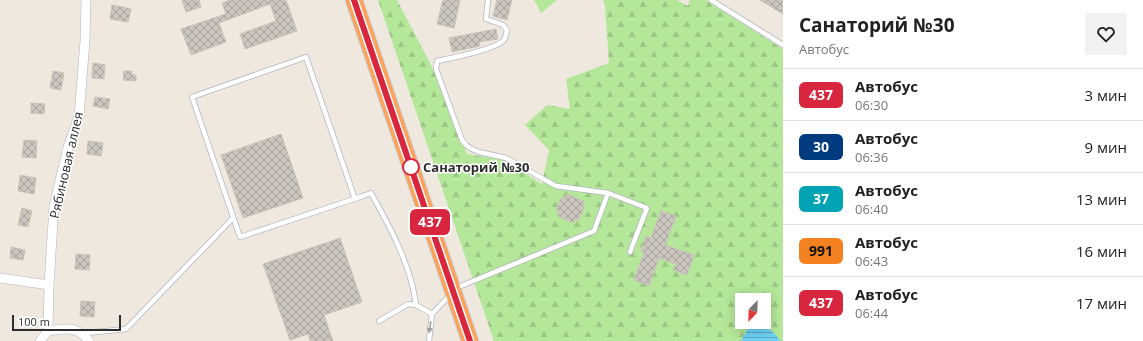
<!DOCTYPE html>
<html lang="ru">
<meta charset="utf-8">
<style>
:root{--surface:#fff;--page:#f2f2f2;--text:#222;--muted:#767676;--line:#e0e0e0}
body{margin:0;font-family:"Open Sans",sans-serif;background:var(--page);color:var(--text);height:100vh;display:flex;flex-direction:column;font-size:15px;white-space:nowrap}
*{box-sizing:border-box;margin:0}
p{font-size:13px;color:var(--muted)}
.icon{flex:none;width:22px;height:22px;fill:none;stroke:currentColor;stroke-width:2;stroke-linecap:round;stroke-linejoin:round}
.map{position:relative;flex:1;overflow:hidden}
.drawer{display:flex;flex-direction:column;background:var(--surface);width:360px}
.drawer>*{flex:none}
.badge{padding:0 8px;border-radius:6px;font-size:14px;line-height:26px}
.needle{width:26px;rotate:203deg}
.controls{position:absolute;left:735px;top:293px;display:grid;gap:8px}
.controls a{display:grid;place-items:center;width:36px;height:36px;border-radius:0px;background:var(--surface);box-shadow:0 2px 10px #0003;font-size:20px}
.scale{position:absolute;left:12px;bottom:10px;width:109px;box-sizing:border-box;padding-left:4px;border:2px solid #2d2d2d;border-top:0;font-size:11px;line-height:14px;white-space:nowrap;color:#2d2d2d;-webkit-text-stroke:3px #fff;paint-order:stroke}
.map>.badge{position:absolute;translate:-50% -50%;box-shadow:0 0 0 2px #fff}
.round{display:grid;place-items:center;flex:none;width:42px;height:42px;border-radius:0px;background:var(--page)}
.summary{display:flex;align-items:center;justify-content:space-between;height:68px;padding:0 16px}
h1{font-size:19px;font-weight:700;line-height:30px}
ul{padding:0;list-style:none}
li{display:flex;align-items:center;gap:12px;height:52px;padding:0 16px;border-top:1px solid var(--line)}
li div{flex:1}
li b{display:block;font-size:15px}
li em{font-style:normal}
li .badge{min-width:44px;font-weight:700;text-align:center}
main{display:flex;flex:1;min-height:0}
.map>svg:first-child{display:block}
.forest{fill:url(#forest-firs);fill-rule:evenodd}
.water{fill:url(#water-rules)}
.building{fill:url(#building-cross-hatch);stroke:#cac4b8}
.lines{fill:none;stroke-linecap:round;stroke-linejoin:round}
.lane-casing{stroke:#b3b5c1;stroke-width:6}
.street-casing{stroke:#b3b5c1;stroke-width:10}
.highway-casing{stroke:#c8c8c8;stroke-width:18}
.lane{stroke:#fff;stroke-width:4.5}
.street{stroke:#fff;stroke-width:9}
.highway{stroke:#ffa159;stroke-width:16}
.oneway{fill:#a0a0a0}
.line-casing{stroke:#fff;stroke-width:9}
.line{stroke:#d7263d;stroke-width:6}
.stop-dot{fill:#fff;stroke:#d7263d;stroke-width:2}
.labels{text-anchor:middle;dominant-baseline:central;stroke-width:3;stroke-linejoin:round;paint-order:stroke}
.street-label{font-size:13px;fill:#2d2d2d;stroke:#fff}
.stop-label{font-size:13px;font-weight:bold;fill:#2d2d2d;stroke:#fff;text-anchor:start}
</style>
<main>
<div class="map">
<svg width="783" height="341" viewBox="0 0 783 341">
<defs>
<pattern id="forest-firs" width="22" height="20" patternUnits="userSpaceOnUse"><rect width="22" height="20" fill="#b4e799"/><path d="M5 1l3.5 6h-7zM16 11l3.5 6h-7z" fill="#9bc684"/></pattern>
<pattern id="water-rules" width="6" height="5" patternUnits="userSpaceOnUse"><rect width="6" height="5" fill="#6ed1f4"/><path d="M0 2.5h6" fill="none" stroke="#5baac6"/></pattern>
<pattern id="building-cross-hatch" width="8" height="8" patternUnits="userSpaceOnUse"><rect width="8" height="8" fill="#cac5be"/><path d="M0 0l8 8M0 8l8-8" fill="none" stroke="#a4a09b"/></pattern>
</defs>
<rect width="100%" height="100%" fill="#efe8df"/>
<!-- forest -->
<g class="forest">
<path d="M 378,0 L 397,0 L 431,65 L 467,154 L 504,160 L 542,184 L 549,150 L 525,125 L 547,105 L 570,109 L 566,79 L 609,63 L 605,5 L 603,0 L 677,0 L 688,6 L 690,0 L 706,0 L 783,49 L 783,341 L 494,341 ZM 742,300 L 764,300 L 764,322 L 742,322 Z"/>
<polygon points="534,0 557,0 541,13"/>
</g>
<!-- water -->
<polygon class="water" points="760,324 771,330 781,341 741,341 750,325"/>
<!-- building -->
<g class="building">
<polygon points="182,0 199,0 201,7 186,12"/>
<polygon points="229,0 286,0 297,31 245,49 240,34 276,21 270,4 219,23 226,42 191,55 181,29 226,14 222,3"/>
<polygon points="443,0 460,0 454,28 437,24"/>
<polygon points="497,0 512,0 507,20 493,16"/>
<polygon points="760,0 783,0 783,14"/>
<polygon points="112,5 131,9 128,22 110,19"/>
<polygon points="496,29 498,39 479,42 480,46 452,52 449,38"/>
<polygon points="93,63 105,65 104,79 92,78"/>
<polygon points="53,71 64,73 61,90 50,88"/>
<polygon points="124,71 132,71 132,75 136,75 136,81 123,80"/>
<polygon points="95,97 110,99 108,109 93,106"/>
<polygon points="31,103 45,104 44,114 31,113"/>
<polygon points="281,134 303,198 243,218 221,155"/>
<polygon points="24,140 37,141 36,158 22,157"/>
<polygon points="88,141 103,143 101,156 87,154"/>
<polygon points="20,175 36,178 34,194 18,191"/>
<polygon points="567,194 585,202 583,206 584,207 578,221 575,219 573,223 558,216 559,212 556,210 561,198 564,199"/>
<polygon points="22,208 32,211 28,227 18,225"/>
<polygon points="661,211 676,216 665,245 694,255 687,275 673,270 676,264 659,258 649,286 634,280 644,252 641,251 646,236 651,238"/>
<polygon points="340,238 362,302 324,315 333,341 310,341 308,334 290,340 263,264"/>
<polygon points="11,247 25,250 23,260 10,258"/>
<polygon points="76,254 90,255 89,270 75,269"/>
<polygon points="81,301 95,302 94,317 80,316"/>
</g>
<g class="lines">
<!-- lane casing -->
<g class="lane-casing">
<g id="lane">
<polyline points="711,0 783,45"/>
<polyline points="608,193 647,208 630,252"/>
<path d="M 355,199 L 306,57 L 192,97 L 240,237 L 363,196 L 371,193 C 390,227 411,265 416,305"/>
<path d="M 461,286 L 594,231 L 608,193 L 556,186 L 506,158 L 479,152 L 472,149 L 466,145 L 462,140 L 436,69 L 437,61 C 452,58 493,50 503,41 C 506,38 506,34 507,30 L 503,25 L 486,19 L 488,0"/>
<polyline points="379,321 408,304 416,305 432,314"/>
<path d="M 83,334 C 97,331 111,331 126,329 L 233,218"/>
<polyline points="429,341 432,314 451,294"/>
</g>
</g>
<!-- street casing -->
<g class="street-casing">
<g id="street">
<polyline points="0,278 49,285"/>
<polyline points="48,331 49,285 54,206 68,147 79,116 85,41 86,0"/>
<path d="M 48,331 C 66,328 77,326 89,341"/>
<polyline points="40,341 48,331"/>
</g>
</g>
<!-- highway casing -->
<g class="highway-casing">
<polyline id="highway" points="354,0 470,341"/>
</g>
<!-- lane -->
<use href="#lane" class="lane"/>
<!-- street -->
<use href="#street" class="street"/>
<!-- highway -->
<use href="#highway" class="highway"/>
</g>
<!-- one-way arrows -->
<defs><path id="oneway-solid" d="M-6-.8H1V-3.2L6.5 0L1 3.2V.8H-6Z"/></defs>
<use class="oneway" href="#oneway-solid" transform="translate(430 327) rotate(98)"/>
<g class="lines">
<!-- line casing -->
<g class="line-casing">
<polyline id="line" points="354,0 470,341"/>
</g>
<!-- line -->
<use href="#line" class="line"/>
</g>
<!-- markers -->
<circle class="stop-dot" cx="411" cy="167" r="8"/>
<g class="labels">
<!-- street labels -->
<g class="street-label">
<text transform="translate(66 165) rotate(-77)">Рябиновая аллея</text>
</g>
<!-- stop labels -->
<g class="stop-label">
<text x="423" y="167">Санаторий №30</text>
</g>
</g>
</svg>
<div class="controls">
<a><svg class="needle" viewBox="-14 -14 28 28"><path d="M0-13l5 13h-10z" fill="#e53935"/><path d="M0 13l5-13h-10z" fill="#767676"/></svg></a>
</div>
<div class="scale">100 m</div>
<b class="badge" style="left:430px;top:222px;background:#d7263d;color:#fff">437</b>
</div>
<section class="drawer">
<div class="summary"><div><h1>Санаторий №30</h1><p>Автобус</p></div><a class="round"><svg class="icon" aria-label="heart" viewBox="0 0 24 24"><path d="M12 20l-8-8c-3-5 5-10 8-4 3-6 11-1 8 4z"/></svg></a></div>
<ul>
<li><span class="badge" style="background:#d7263d;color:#fff">437</span><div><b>Автобус</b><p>06:30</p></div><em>3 мин</em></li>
<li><span class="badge" style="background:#003b80;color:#fff">30</span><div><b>Автобус</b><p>06:36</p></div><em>9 мин</em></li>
<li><span class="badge" style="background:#00a3b4;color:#fff">37</span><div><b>Автобус</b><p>06:40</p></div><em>13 мин</em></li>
<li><span class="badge" style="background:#f58220;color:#111">991</span><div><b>Автобус</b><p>06:43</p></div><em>16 мин</em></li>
<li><span class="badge" style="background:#d7263d;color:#fff">437</span><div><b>Автобус</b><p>06:44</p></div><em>17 мин</em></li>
</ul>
</section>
</main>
